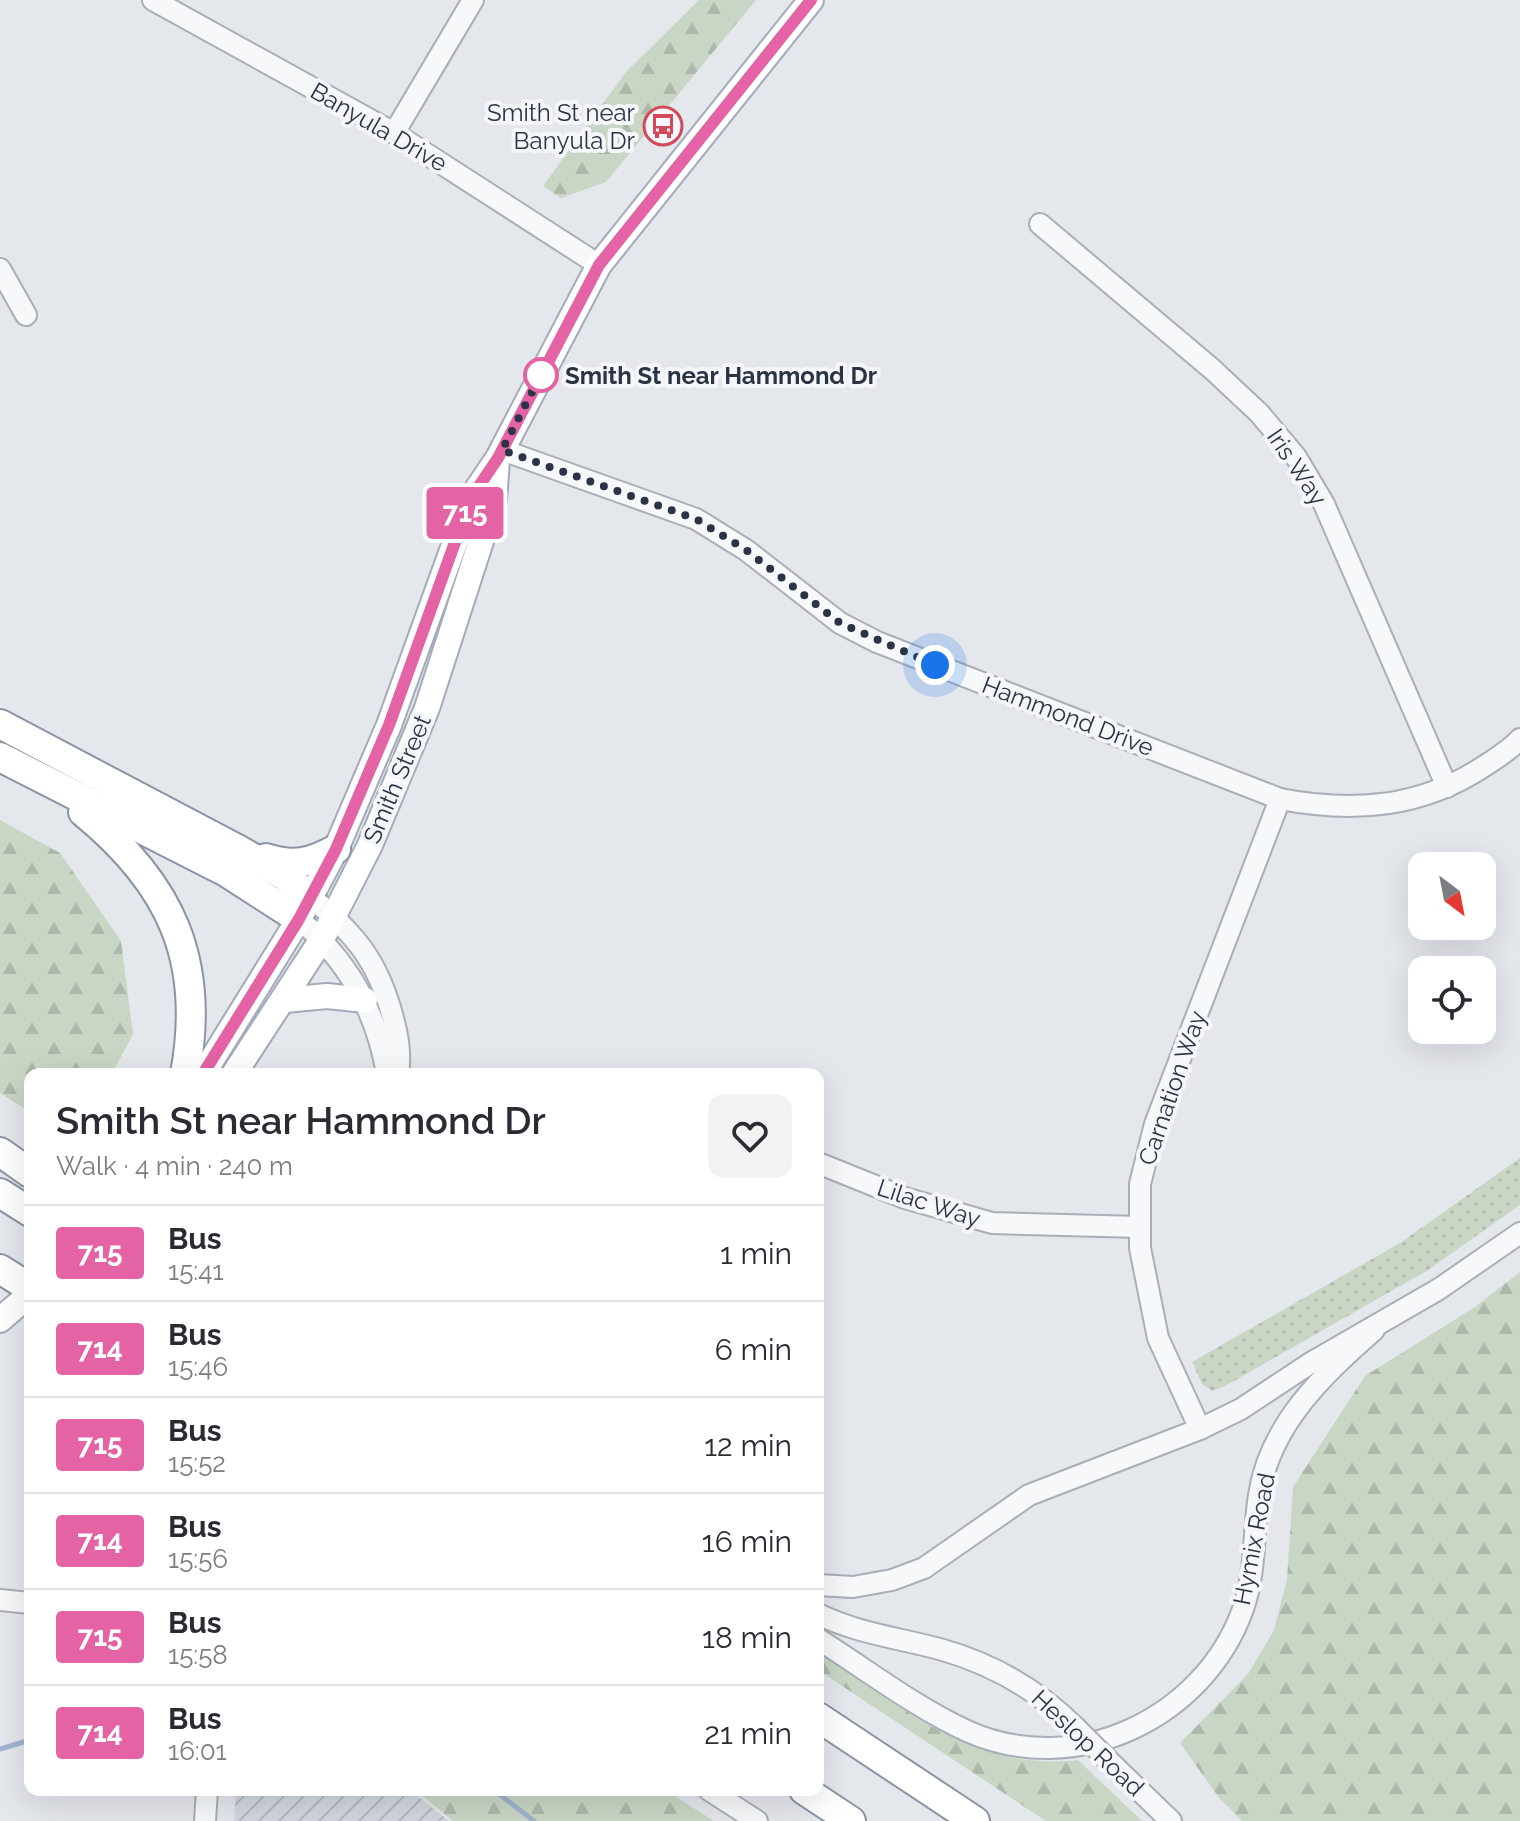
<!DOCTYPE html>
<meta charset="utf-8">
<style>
:root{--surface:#fff;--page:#f2f2f3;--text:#2b2b33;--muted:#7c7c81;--line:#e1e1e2}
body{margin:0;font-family:Raleway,sans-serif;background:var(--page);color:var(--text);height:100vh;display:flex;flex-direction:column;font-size:30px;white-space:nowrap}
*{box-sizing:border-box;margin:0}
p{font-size:26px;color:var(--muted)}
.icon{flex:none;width:44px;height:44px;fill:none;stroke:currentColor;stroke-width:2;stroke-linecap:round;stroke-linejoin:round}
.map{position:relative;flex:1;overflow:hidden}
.sheet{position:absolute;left:24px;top:1068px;width:800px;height:728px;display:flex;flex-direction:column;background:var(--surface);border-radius:16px;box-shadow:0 8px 32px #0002}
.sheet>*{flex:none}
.badge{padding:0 16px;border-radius:6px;font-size:28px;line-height:52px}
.needle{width:52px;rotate:148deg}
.buttons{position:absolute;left:1408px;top:852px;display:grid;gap:16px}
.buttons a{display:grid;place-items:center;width:88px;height:88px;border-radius:16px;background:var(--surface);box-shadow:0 8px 32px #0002;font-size:40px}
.you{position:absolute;width:40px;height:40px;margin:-20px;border:6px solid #fff;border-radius:50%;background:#1a73e8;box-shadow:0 0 0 12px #1a73e833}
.map>.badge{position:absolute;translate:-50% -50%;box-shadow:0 0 0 4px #fff}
.round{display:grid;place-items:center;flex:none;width:84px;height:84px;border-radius:16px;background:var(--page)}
.overview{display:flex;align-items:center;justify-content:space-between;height:136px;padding:0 32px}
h1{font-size:38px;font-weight:600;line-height:60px}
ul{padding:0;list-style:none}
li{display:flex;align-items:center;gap:24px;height:96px;padding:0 32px;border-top:2px solid var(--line)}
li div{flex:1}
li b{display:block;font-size:30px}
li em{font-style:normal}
li .badge{min-width:88px;font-weight:700;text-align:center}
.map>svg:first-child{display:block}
.industrial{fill:url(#industrial-furrows)}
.forest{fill:url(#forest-firs)}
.park{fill:url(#park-dots)}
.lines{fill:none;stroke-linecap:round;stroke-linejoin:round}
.stream{stroke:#9fb4cc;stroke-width:5}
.minor-casing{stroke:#a9aeb7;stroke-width:24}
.major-casing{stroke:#a3abb8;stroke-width:28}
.highway-casing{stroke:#8b94a3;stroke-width:32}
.minor{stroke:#f7f8fa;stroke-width:20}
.major{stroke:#fff;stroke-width:24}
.highway{stroke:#fff;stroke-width:28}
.minor-bridge-casing{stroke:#a9aeb7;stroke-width:24;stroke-linecap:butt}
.minor-bridge{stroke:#f7f8fa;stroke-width:20}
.line-casing{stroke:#fff;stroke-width:18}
.line{stroke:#e463a4;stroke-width:12}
.walk{stroke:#2b3445;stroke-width:8;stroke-dasharray:0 14.4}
.stop-dot{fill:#fff;stroke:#e463a4;stroke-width:4}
.labels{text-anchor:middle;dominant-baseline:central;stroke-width:8;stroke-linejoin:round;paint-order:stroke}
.poi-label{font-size:24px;fill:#2b3445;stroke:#f4f6f9;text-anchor:end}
.street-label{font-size:24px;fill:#2b3445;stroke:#f4f6f9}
.stop-label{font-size:24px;font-weight:bold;fill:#2b3445;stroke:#f4f6f9;text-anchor:start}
</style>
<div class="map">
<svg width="1520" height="1821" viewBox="0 0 1520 1821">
<defs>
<pattern id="industrial-furrows" width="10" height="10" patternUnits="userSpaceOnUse" patternTransform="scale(2)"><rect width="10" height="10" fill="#d2d6de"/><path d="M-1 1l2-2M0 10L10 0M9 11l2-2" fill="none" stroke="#b4b8c0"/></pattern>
<pattern id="forest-firs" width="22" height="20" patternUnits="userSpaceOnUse" patternTransform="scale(2)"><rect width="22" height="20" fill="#c9d6c5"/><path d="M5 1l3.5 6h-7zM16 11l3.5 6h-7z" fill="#adb8ab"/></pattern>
<pattern id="park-dots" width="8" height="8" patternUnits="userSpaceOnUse" patternTransform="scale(2)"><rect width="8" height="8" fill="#c9d6c5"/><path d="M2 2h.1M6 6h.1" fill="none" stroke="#adb8ab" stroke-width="1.8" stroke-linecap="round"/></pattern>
</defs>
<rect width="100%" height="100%" fill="#e4e7ec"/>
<!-- industrial -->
<polygon class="industrial" points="236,1790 410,1790 449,1821 234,1821"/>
<!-- forest -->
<g class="forest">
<polygon points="699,0 756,0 606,182 561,198 543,186 626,72"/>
<polygon points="0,820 60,853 121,941 133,1034 112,1074 30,1074 30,1112 0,1093"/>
<polygon points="1520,1272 1520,1821 1242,1821 1220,1799 1180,1743 1248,1674 1274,1630 1287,1579 1293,1487 1365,1376 1475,1307"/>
<path d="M 818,1651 C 898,1706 975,1772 1078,1760 L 1142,1821 L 1046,1821 L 818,1670 Z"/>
<polygon points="415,1790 665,1790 714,1821 453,1821"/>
</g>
<!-- park -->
<polygon class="park" points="1520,1158 1520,1205 1428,1270 1225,1386 1212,1391 1202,1384 1192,1362 1400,1243"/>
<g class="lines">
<!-- stream -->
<g class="stream">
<polyline points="0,1749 30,1740"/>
<polyline points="494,1790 534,1821"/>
</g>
<!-- minor casing -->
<g class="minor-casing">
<g id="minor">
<polyline points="153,0 394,133 599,265"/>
<polyline points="394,133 473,0"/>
<polyline points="1040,224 1212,369 1259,413 1296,457 1324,504 1447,787"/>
<polyline points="0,269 26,315"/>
<path d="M 502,450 L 696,519 L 746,550 L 840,623 L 877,642 L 1280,799 C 1354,813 1422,808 1486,765 C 1498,757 1510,750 1520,739"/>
<path d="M 311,897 C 356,935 378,961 393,1018 C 398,1036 401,1056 398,1074"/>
<path d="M 299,919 C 348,961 376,1010 387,1074"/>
<polyline points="818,1163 905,1198 992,1223 1140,1227"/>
<polyline points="1200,1429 1158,1338 1140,1248 1140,1184 1155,1124 1280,799"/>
<polyline points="818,1585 853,1587 892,1580 924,1568 1029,1495 1200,1429 1241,1409 1309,1364 1439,1289 1520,1233"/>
<polyline points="0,1600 30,1603"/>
<path d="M 818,1614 C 859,1634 900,1638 943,1650 C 995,1665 1038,1690 1076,1728"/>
<path d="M 818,1639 C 867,1670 915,1707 967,1731 C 1076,1780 1204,1718 1243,1609 C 1256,1572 1253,1533 1259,1495 C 1270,1424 1323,1375 1374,1330"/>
<polyline points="1114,1766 1171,1821"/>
<polyline points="709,1790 757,1821"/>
<polyline points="205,1821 207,1790"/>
</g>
</g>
<!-- major casing -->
<g class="major-casing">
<g id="major">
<polyline points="285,1000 327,996 365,1000"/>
<polyline points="203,1074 299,919 336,849 389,725 471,498 498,458 599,265 811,0"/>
<polyline points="234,1074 322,939 370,845 427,708 494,501 497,460"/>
<polyline points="0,1320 30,1294"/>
</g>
</g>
<!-- highway casing -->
<g class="highway-casing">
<g id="highway">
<polyline points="0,724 239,850 283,875 311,897"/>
<polyline points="0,757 226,872 299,919"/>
<path d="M 83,812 C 171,884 206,960 185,1074"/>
<path d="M 266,858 C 294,867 310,863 336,849"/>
<polyline points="0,1152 30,1173"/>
<polyline points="0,1193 30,1212"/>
<polyline points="0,1269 30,1288"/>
<polyline points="818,1717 975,1821"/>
<polyline points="804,1790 851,1821"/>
</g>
</g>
<!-- minor -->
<use href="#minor" class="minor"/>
<!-- major -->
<use href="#major" class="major"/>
<!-- highway -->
<use href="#highway" class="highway"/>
<!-- minor-bridge casing -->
<g class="minor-bridge-casing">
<polyline id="minor-bridge" points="1076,1728 1114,1766"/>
</g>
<!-- minor-bridge -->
<use href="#minor-bridge" class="minor-bridge"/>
</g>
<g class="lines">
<!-- line casing -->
<g class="line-casing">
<polyline id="line" points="203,1074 299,919 336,849 389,725 471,498 498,458 599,265 811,0"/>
</g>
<!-- line -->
<use href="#line" class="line"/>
<!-- walk -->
<polyline class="walk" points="541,375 543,371 502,450 696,519 746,550 840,623 935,665"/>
</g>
<!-- icons -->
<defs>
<g id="bus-ring" transform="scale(2)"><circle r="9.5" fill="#f4f6f9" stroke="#d1495b" stroke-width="1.5"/><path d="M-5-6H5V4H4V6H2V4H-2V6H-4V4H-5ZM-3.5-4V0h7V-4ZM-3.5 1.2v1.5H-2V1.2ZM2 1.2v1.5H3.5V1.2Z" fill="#d1495b"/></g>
</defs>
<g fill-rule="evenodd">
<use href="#bus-ring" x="663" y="126"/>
</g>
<!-- markers -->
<circle class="stop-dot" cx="541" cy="375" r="16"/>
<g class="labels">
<!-- poi labels -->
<g class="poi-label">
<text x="635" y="112">Smith St near<tspan x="635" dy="28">Banyula Dr</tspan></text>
</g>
<!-- street labels -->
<g class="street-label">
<text transform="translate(379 127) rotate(30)">Banyula Drive</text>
<text transform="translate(1297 467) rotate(56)">Iris Way</text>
<text transform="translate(1068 716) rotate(21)">Hammond Drive</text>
<text transform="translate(397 779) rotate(-67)">Smith Street</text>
<text transform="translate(1172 1088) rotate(-71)">Carnation Way</text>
<text transform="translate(929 1203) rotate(18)">Lilac Way</text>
<text transform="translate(1254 1539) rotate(-79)">Hymix Road</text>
<text transform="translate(1088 1743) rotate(43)">Heslop Road</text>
</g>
<!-- stop labels -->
<g class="stop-label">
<text x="565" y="375">Smith St near Hammond Dr</text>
</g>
</g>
</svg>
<div class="buttons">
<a><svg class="needle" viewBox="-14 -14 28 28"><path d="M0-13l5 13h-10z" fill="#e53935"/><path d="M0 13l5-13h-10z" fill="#7c7c81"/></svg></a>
<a><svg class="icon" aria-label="locate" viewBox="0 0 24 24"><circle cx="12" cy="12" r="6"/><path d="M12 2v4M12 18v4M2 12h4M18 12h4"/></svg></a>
</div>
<div class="you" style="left:935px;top:665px"></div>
<b class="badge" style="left:465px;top:513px;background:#e463a4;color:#fff">715</b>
<section class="sheet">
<div class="overview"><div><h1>Smith St near Hammond Dr</h1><p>Walk · 4 min · 240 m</p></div><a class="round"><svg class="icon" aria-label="heart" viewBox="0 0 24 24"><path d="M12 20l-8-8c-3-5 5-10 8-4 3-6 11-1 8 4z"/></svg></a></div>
<ul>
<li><span class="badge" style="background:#e463a4;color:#fff">715</span><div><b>Bus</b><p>15:41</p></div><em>1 min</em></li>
<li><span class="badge" style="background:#e463a4;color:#fff">714</span><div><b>Bus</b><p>15:46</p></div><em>6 min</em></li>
<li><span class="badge" style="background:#e463a4;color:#fff">715</span><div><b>Bus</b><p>15:52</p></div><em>12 min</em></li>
<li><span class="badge" style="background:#e463a4;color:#fff">714</span><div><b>Bus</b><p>15:56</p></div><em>16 min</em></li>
<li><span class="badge" style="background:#e463a4;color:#fff">715</span><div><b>Bus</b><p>15:58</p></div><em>18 min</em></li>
<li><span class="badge" style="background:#e463a4;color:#fff">714</span><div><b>Bus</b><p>16:01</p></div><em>21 min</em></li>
</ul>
</section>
</div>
